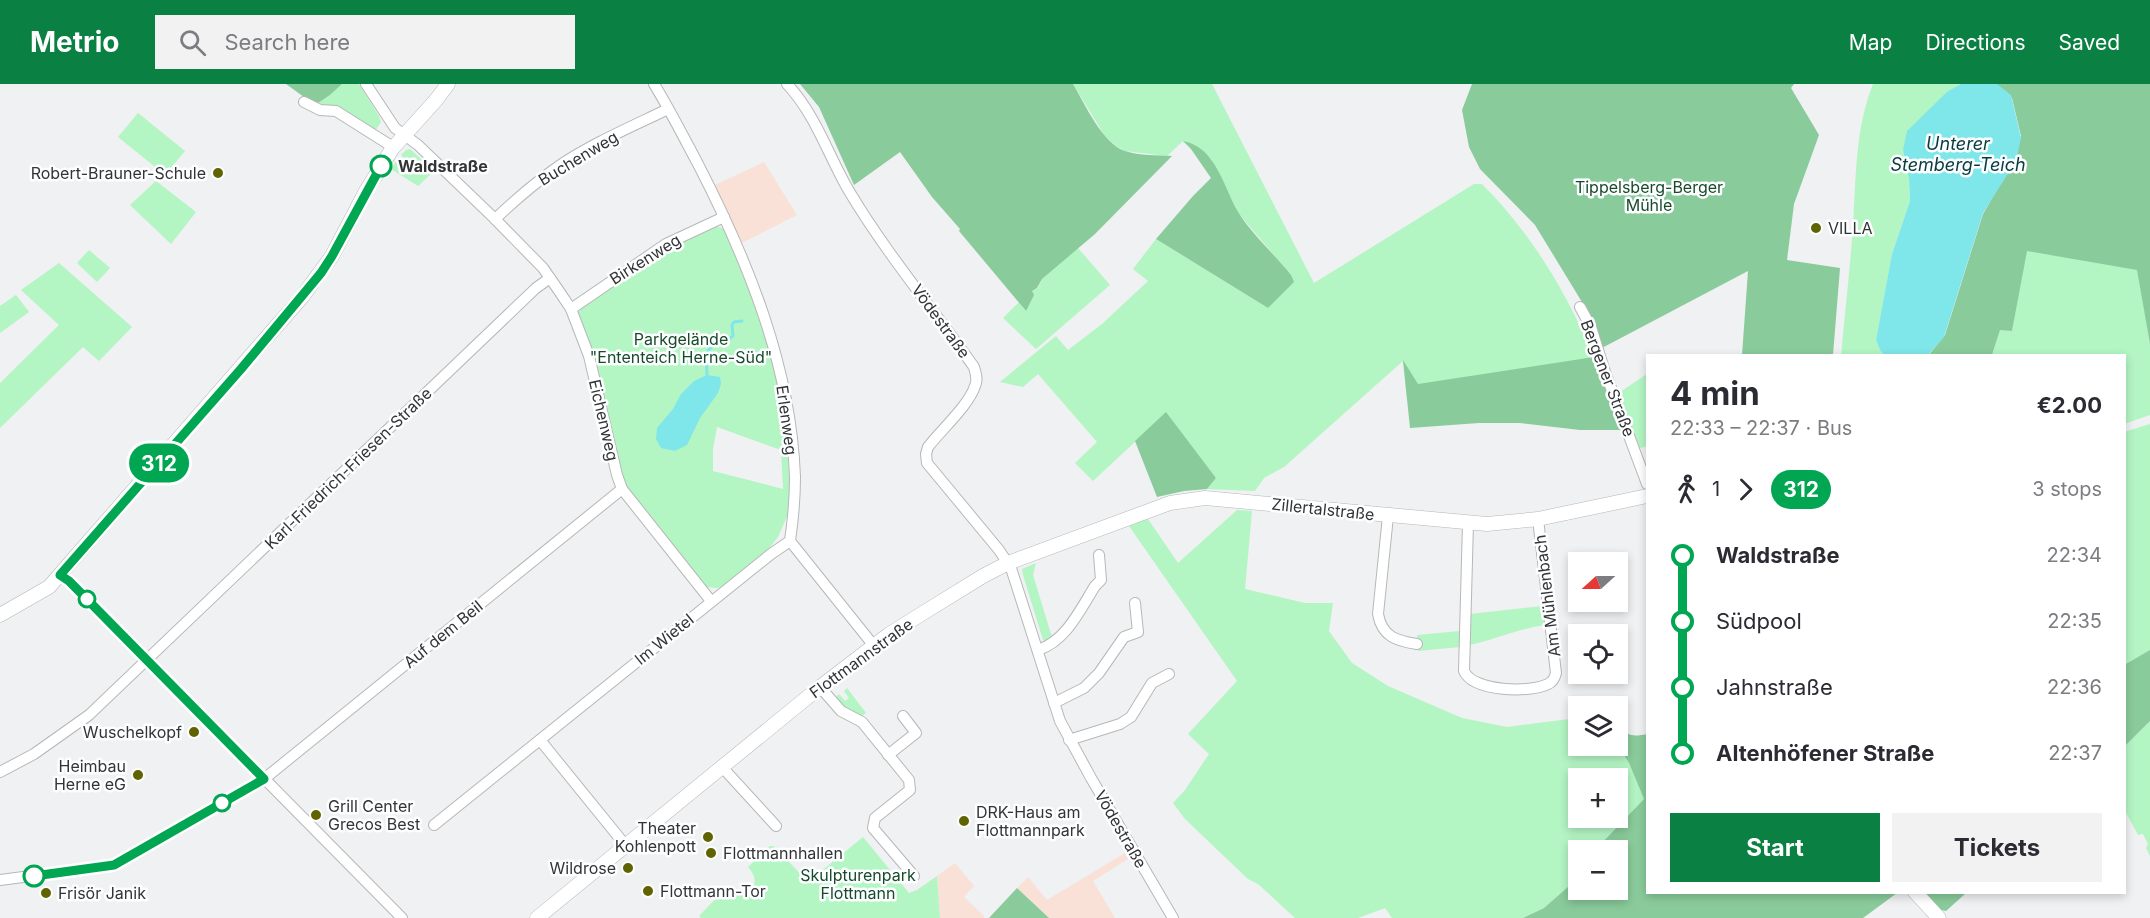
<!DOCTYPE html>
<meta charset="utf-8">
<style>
:root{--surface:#fff;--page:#f2f2f3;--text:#2b2b33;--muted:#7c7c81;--accent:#0b8043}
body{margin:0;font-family:Inter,sans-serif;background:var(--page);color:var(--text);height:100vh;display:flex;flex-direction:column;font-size:22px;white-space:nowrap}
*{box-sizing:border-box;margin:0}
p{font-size:20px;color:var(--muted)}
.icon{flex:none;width:33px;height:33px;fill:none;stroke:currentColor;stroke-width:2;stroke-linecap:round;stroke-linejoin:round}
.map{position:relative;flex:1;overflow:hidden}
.drawer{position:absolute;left:1646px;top:270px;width:480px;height:540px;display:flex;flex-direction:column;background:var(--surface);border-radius:0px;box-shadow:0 3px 9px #0003}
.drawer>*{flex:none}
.badge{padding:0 12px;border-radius:20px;font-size:21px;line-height:39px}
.needle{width:39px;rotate:249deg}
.buttons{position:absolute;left:1568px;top:468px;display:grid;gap:12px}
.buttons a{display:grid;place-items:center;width:60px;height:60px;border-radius:0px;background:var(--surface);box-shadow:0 3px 9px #0003;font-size:30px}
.map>.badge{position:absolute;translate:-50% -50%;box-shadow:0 0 0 3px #fff}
.legs{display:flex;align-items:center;gap:9px;height:66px;padding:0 24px;font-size:20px}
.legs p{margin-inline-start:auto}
.head{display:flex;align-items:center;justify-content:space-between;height:102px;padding:0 24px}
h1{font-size:33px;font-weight:700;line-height:45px}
.button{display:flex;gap:12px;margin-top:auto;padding:12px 24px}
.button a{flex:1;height:69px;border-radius:0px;background:var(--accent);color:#fff;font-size:24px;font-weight:700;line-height:69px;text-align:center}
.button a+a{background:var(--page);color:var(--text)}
ul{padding:0 24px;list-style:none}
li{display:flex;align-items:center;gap:21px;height:66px;font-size:22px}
li i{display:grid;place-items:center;width:9px;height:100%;margin:0 8px;background:currentColor}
li i::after{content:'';width:15px;height:15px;margin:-8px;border:4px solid;border-radius:50%;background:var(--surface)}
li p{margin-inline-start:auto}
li:first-child i{background:linear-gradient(#0000 50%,currentColor 0)}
li:last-child i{background:linear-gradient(currentColor 50%,#0000 0)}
header{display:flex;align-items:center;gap:36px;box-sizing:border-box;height:84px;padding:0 30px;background:var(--accent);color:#fff}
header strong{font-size:28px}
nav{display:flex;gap:33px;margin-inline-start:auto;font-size:21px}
.search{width:420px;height:54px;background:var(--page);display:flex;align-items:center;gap:15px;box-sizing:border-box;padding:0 21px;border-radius:0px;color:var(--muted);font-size:22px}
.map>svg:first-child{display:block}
.industrial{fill:#fae1d8}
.green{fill:#b4f5c4;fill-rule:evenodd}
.forest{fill:#8acb9b}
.water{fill:#7fe6ea}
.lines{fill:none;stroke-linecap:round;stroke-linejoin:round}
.stream{stroke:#7fe6ea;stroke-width:3}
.minor-casing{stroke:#b6b7b8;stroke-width:12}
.tertiary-casing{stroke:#b6b7b8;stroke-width:15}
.minor{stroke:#fff;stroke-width:10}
.tertiary{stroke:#fff;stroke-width:14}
.line-1-casing{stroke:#fff;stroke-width:14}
.line-1{stroke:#00a651;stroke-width:9}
.stop-1-dot{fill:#fff;stroke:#00a651;stroke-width:3}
.poi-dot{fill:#5f6300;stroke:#fdfeff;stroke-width:2}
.labels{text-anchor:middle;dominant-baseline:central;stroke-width:5;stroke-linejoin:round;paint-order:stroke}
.street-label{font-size:16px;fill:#343435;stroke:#fdfeff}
.stop-label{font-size:16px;font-weight:bold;fill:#343435;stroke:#fdfeff;text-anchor:start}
.poi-label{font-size:16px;fill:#343435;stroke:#fdfeff;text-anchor:start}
.park-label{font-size:16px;fill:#194a2a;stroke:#fdfeff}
.water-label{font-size:18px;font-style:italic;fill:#0a3c3e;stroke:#fdfeff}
</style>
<header>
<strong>Metrio</strong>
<div class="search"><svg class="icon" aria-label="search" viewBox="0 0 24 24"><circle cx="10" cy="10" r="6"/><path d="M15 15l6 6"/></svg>Search here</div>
<nav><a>Map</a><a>Directions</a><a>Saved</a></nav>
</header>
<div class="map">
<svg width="2150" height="834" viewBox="0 0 2150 834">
<rect width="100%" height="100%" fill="#eff1f2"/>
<!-- industrial -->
<g class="industrial">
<polygon points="764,78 797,131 742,159 715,101"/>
<polygon points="1125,769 1128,775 1093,797 1115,834 1049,834 1017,804 1028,793 1047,816"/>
<polygon points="955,779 974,802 964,813 984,832 984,834 940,834 937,792"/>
</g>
<!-- green -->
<g class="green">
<polygon points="342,0 359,0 379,32 381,38 375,47 332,22 315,21 330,11"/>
<path d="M 1073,0 L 1212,0 L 1314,199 L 1474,100 L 1482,100 C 1538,156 1574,222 1603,295 L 1407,317 L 1403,277 L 1284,383 L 1264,394 L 1255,407 L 1207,405 L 1216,394 L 1166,329 L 1093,397 L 1075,379 L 1097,358 L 1038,290 L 1023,303 L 1000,298 L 1056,252 L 1068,266 L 1102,240 L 1148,197 L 1133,185 L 1156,155 L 1268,224 L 1291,191 L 1239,130 L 1211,75 L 1183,57 L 1167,72 L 1125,67 L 1116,62 L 1105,52 Z"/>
<path d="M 1873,0 L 1961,0 L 1948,7 L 1903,66 L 1909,95 L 1910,117 L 1892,170 L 1876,256 L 1880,266 L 1884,271 L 1841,272 C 1845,228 1850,185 1853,142 C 1856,95 1855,45 1873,0 Z"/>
<polygon points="2150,0 2138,186 2150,260 2150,331 2124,340 2124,272 1992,272 2000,245 2012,247 2026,167"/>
<polygon points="138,29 185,67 165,91 118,53"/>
<polygon points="410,65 434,87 418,102 391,85 397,76 400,78 404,74 401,71 406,66"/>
<polygon points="156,97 196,128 171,160 130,121"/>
<path d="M 715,142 L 722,144 L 727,150 L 765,246 L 785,334 L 790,407 L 789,428 L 778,453 L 767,467 L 723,503 L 716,504 L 706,503 L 627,403 L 622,392 L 578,231 L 580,225 L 656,170 ZM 717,343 L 781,366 L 783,405 L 713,387 L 713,365 Z"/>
<polygon points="1078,164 1110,201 1036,265 1003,234 1019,218 1025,227 1032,207 1038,204 1042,195 1049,188"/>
<polygon points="89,166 110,184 97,198 77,179"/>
<polygon points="59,179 132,243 99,277 83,263 0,344 0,299 59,241 21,206"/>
<polygon points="16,211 29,228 0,249 0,222"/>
<polygon points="1647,290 1647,362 1638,365 1617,310"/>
<polygon points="2150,340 2150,566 2124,581 2124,348"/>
<path d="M 1237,426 L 1252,427 L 1245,505 L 1305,519 L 1333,519 L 1329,547 L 1352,579 L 1388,602 L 1462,634 L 1507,643 L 1578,634 L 1578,662 L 1618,661 L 1629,679 L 1644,715 L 1595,766 L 1578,766 L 1578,794 L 1544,824 L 1523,834 L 1392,834 L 1385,824 L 1358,834 L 1295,834 L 1258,800 L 1248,795 L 1185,735 L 1173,719 L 1185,706 L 1209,670 L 1188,650 L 1237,597 L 1129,442 L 1148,435 L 1178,479 ZM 1578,694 L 1617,694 L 1617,734 L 1578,734 Z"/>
<polygon points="1036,479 1033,491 1051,550 1053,553 1045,558 1043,556 1023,491 1022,485"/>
<path d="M 1543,522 L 1546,541 C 1519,544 1495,556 1469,561 L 1470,530 Z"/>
<polygon points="1460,547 1460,563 1418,567 1417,551"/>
<polygon points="847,604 866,629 862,632 845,624 836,613 839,610 845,617 849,614 844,607"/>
<polygon points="2150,637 2150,772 2146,764 2148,760 2143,750 2138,751 2124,725 2124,663"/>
<path d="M 863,753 L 909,809 L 917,806 L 937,792 L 940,834 L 701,834 L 699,832 L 727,803 L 734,809 L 741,811 C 756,808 759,794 748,783 L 770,762 L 774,762 L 808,798 Z"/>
</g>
<!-- forest -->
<g class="forest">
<polygon points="286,0 342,0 330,11 315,21"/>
<path d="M 800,0 L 1073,0 C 1085,20 1102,59 1125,67 C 1139,72 1158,71 1172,72 L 1095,150 L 1042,195 L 1037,204 L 1032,207 L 1034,211 L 1026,227 L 959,147 L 960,145 L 932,113 L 900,68 L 854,101 L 819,23 Z"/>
<polygon points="1472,0 1794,0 1791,4 1819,51 1794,120 1787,176 1840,184 1833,271 1742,271 1748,187 1600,265 1596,241 1535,141 1480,85 1469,63 1462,26"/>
<polygon points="1996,0 2150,0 2150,260 2137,186 2027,167 2012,247 2000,246 1992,271 1928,272 1945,251 1983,130 2014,76 2021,52 2012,14"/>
<path d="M 1183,57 C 1217,63 1224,106 1240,131 C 1253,151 1276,172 1291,191 L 1294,198 L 1268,224 L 1156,155 L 1193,112 L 1211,94 L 1191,65 Z"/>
<polygon points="1594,273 1620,346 1580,346 1520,339 1479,339 1410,344 1403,276 1418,300"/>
<polygon points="1166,328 1216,394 1207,405 1184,407 1157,413 1135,357"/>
<polygon points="2150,566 2150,637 2124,663 2124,581"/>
<path d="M 1617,642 C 1628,652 1633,653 1647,650 L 1647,808 L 1897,809 L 1863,834 L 1523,834 L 1544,824 L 1578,794 L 1578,806 L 1617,806 L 1617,766 L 1595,766 L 1644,715 L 1629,679 L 1617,660 Z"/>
<polygon points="1017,804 1049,834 989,834"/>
<polygon points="1922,809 1966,809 1946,827 1936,825"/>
</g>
<!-- water -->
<g class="water">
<polygon points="1961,0 1997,0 2011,11 2021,54 2016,77 1983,129 1944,253 1928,271 1884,271 1880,266 1876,256 1892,170 1910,117 1909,95 1903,66 1907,47 1948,7"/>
<polygon points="707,291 720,293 721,300 718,309 700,334 687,361 675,367 661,364 656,355 657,344 673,325 681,310 694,297"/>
</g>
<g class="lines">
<!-- stream -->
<path class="stream" d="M 707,291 C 707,276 702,264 720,258 C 725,257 729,256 733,252 L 732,241 L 734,238 L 742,237"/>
<!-- minor casing -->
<g class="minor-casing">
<g id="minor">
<polyline points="366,0 395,44 418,61 495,135 543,184 559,207 571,225 589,272 617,391 622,405 711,517"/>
<path d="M 654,0 C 670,26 684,54 698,80 C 748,177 791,283 795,393 C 795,414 793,436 790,457 L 874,562"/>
<path d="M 787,0 C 816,31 828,71 849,107 C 886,169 933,225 974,283 C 976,290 978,296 975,302 C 969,321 941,346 928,363 L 926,370 L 927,379 L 999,466 L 1011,484 L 1060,637 L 1091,694 L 1173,834"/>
<polyline points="304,18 320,26 336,27 393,63"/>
<path d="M 495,135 C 515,116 536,98 559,82 C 593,59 631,43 668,25"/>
<polyline points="1580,223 1591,243 1604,285 1647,400"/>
<polyline points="571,225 666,160 724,133"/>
<path d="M 1388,432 L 1378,530 C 1382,553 1397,557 1417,560"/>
<path d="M 1468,439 L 1464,587 C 1473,608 1531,609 1548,600 C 1553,598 1555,593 1556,589 L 1538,435"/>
<polyline points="60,491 69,497 402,834"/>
<path d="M 1038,566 C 1066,557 1080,526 1095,502 L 1101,496 L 1099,471"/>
<polyline points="820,603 841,627 862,638 909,696 910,706 875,734 873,744 914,792"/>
<polyline points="1054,619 1084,604 1099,589 1124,553 1138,548 1135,519"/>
<polyline points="540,656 626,762"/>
<polyline points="1069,656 1120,640 1131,633 1152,599 1169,590"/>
<polyline points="888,671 916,649 903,632"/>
<polyline points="723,684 776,742"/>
<polyline points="0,688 34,670 89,631 536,204 550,194"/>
<polyline points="434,741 771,470 790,457"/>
<polyline points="0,796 114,781 264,695 622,405"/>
</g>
</g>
<!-- tertiary casing -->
<g class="tertiary-casing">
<g id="tertiary">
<polyline points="0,531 49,503 302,213 332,172 366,107 392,65 436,16 448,0"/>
<polyline points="1915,808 1939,834"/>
<polyline points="537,834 820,603 888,551 923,529 983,492 1008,479 1170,419 1205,414 1487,440 1538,435 1647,412"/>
</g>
</g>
<!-- minor -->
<use href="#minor" class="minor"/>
<!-- tertiary -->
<use href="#tertiary" class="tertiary"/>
</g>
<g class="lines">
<!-- line-1 casing -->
<g class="line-1-casing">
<polyline id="line-1" points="34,792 114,781 264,695 69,497 60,491 241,285 321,189 332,172 381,82"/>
</g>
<!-- line-1 -->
<use href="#line-1" class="line-1"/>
</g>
<!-- markers -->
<g class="stop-1-dot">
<circle cx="381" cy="82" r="10"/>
<circle cx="87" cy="515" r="8"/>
<circle cx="222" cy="719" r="8"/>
<circle cx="34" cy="792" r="10"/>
</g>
<g class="poi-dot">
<circle cx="218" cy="89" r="6"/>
<circle cx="1816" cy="144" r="6"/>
<circle cx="194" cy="648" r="6"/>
<circle cx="138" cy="691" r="6"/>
<circle cx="316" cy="731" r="6"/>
<circle cx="964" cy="737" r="6"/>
<circle cx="708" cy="753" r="6"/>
<circle cx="711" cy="769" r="6"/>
<circle cx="628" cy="784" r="6"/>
<circle cx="648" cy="807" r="6"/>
<circle cx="46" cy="809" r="6"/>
</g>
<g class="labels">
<!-- street labels -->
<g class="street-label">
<text transform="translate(578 74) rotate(-31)">Buchenweg</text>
<text transform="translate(645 175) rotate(-32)">Birkenweg</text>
<text transform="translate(941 237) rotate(54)">Vödestraße</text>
<text transform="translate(1608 294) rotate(69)">Bergener Straße</text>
<text transform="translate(604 336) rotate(77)">Eichenweg</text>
<text transform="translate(787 336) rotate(82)">Erlenweg</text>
<text transform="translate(348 384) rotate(-44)">Karl-Friedrich-Friesen-Straße</text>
<text transform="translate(1323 425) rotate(6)">Zillertalstraße</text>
<text transform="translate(1547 512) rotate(-97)">Am Mühlenbach</text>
<text transform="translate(443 550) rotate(-39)">Auf dem Beil</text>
<text transform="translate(664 555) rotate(-39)">Im Wietel</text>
<text transform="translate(861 574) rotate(-36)">Flottmannstraße</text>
<text transform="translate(1121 745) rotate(60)">Vödestraße</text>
</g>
<!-- stop labels -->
<g class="stop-label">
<text x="398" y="82">Waldstraße</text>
</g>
<!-- poi labels -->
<g class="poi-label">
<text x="206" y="89" text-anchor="end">Robert-Brauner-Schule</text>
<text x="1828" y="144">VILLA</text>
<text x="182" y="648" text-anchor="end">Wuschelkopf</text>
<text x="126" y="682" text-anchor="end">Heimbau<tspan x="126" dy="18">Herne eG</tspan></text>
<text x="328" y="722">Grill Center<tspan x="328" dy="18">Grecos Best</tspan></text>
<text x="976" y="728">DRK-Haus am<tspan x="976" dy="18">Flottmannpark</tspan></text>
<text x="696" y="744" text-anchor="end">Theater<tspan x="696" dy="18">Kohlenpott</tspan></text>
<text x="723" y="769">Flottmannhallen</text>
<text x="616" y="784" text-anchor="end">Wildrose</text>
<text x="660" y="807">Flottmann-Tor</text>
<text x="58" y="809">Frisör Janik</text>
</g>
<!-- park labels -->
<g class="park-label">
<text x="1649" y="103">Tippelsberg-Berger<tspan x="1649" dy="18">Mühle</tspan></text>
<text x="681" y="255">Parkgelände<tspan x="681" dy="18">"Ententeich Herne-Süd"</tspan></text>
<text x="858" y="791">Skulpturenpark<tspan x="858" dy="18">Flottmann</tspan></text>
</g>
<!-- water labels -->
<g class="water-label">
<text x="1958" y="59">Unterer<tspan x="1958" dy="21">Stemberg-Teich</tspan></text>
</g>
</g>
</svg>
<div class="buttons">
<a><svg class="needle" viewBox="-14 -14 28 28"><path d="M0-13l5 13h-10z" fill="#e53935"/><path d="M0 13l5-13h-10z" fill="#7c7c81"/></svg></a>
<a><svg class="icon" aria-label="locate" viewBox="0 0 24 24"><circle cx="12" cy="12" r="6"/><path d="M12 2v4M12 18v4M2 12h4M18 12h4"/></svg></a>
<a><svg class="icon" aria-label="layers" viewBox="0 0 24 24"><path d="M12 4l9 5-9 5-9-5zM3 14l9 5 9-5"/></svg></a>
<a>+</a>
<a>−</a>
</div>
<b class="badge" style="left:159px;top:379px;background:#00a651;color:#fff">312</b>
<section class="drawer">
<div class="head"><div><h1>4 min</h1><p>22:33 – 22:37 · Bus</p></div><b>€2.00</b></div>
<div class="legs"><svg class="icon" aria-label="walk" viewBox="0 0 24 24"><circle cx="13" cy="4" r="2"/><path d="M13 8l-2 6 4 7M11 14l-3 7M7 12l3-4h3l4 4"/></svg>1<svg class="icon" aria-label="forward" viewBox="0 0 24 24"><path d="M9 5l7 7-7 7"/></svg><b class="badge" style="background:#00a651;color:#fff">312</b><p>3 stops</p></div>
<ul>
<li><i style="color:#00a651"></i><b>Waldstraße</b><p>22:34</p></li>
<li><i style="color:#00a651"></i><span>Südpool</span><p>22:35</p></li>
<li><i style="color:#00a651"></i><span>Jahnstraße</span><p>22:36</p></li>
<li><i style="color:#00a651"></i><b>Altenhöfener Straße</b><p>22:37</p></li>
</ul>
<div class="button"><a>Start</a><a>Tickets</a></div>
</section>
</div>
